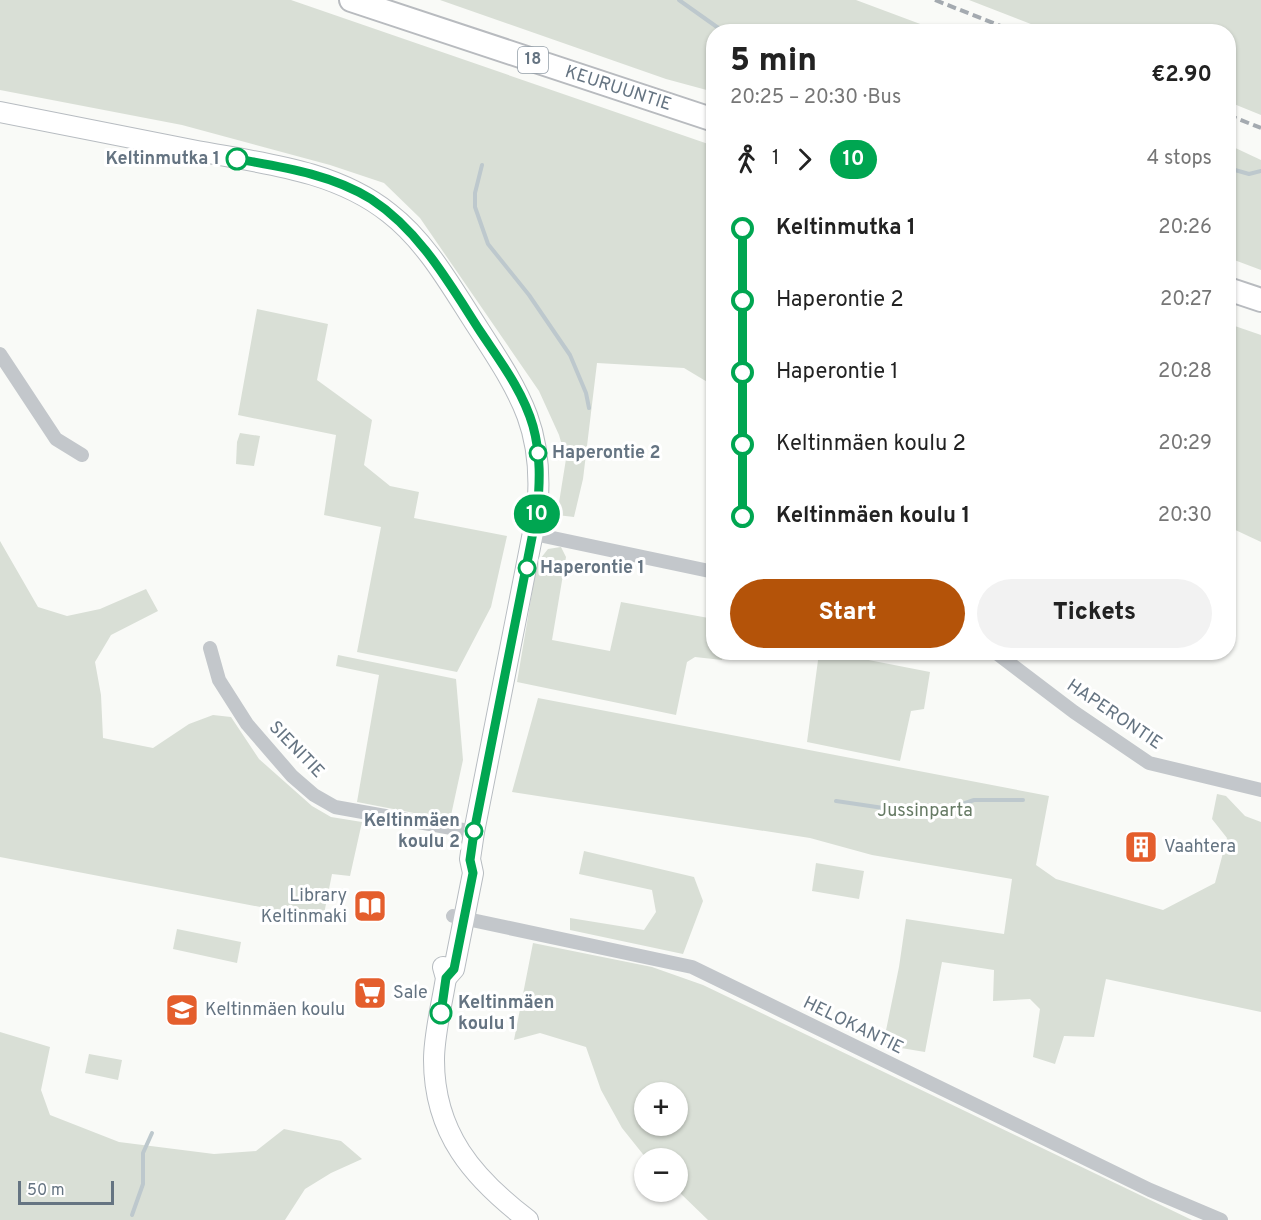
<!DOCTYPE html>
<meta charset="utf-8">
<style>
:root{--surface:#fff;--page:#f2f2f2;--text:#222;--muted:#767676;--accent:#b45309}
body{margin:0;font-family:Overpass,sans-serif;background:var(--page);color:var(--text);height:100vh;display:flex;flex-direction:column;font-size:22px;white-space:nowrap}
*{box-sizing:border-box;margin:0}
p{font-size:20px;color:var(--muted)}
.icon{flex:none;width:33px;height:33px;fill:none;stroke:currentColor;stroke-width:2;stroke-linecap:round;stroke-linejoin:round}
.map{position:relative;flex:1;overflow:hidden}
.drawer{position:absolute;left:706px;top:24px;width:530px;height:636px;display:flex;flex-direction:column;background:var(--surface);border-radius:24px;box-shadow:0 2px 4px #0004}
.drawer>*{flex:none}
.badge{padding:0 12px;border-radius:20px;font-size:21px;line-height:39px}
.buttons{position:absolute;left:634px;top:1082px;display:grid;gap:12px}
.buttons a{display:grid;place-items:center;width:54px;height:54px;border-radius:50%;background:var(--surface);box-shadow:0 2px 4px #0004;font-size:30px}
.scale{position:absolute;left:18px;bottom:15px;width:96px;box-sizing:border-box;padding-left:6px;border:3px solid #657482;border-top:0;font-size:16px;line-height:21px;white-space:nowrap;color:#657482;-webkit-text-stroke:4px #fff;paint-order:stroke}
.map>.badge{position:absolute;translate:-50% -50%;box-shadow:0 0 0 3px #fff}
.legs{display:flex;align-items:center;gap:9px;height:66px;padding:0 24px;font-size:20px}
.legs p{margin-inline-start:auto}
.overview{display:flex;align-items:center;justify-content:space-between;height:102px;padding:0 24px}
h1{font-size:33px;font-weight:800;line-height:45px}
.action{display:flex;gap:12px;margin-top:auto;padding:12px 24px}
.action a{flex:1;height:69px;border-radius:36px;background:var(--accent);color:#fff;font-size:24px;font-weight:800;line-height:69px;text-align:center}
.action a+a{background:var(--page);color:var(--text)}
ul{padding:0 24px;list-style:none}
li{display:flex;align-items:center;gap:21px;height:72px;font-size:22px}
li i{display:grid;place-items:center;width:9px;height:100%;margin:0 8px;background:currentColor}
li i::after{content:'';width:15px;height:15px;margin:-8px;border:4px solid;border-radius:50%;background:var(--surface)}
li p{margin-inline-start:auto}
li:first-child i{background:linear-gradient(#0000 50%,currentColor 0)}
li:last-child i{background:linear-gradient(currentColor 50%,#0000 0)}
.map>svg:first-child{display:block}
.green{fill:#d9dfd6;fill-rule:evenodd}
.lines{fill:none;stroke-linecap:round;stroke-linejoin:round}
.stream{stroke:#bdc8cd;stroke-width:4}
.secondary-casing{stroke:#b7bcc1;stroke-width:22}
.trunk-casing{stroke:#b8bbbf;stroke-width:26}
.minor{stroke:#c3c7cb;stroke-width:14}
.secondary{stroke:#fff;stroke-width:20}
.trunk{stroke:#fff;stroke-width:22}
.rail{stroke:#a4aab0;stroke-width:4;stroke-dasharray:9 4.5;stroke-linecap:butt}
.line-1-casing{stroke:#fff;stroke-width:14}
.line-1{stroke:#00a651;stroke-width:9}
.stop-1-dot{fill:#fff;stroke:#00a651;stroke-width:3}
.labels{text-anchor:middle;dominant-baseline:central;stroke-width:6;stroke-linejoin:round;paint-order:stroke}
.shield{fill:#fff;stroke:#939ea8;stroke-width:1.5}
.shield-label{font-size:16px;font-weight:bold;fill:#657482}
.street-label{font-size:18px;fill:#657482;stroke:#fff}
.stop-label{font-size:18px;font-weight:bold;fill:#657482;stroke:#fff;text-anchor:start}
.park-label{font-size:18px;fill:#667a64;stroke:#fff}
.poi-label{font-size:18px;fill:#657482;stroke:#fff;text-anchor:start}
</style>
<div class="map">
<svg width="1261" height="1220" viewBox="0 0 1261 1220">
<rect width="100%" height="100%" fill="#f9faf7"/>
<!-- green -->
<g class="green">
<polygon points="0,0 291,0 714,146 714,386 684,368 597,363 583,479 574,517 557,515 566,459 559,435 539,391 420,218 384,183 330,165 182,125 0,90"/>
<polygon points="440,0 856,0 939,31 714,32 714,92 666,79"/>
<polygon points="969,0 1261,0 1261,115 1229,102 1228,32 1049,31"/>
<polygon points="1229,145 1261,160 1261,270 1229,258"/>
<polygon points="257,309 328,324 317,380 372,420 364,465 390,486 419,492 414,518 507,536 491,607 457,672 357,652 381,527 324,515 336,435 238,415"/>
<polygon points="1229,324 1261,335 1261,542 1229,527"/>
<polygon points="240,433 260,436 254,466 236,464 237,442"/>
<polygon points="0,541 38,607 67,616 100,609 146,589 158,611 111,635 95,662 101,695 103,738 153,748 189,724 213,715 231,717 259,759 312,806 331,817 362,822 350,876 332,874 323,919 0,857"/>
<polygon points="561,547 566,557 552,640 610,651 621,602 714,619 714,652 724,653 722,660 695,657 687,662 676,715 517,682 537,563 548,549"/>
<polygon points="819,653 848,653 848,656 930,672 924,709 911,711 900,761 807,742"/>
<polygon points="338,655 456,679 463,760 450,820 357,802 379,675 336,666"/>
<polygon points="538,698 1049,796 1036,865 1056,879 1163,910 1215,883 1227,838 1212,819 1217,794 1226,796 1245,816 1261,822 1261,1012 1106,979 1094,1037 1064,1036 1055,1064 1033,1057 1040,1009 1030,999 993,1001 994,970 942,962 925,1052 883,1045 899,967 906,919 1004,934 1012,879 872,855 810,838 512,792"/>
<polygon points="584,851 694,877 703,901 683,954 570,930 570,918 644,930 656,912 652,890 579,874"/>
<polygon points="816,863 864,871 859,899 812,891"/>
<polygon points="177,929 241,942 237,963 173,949"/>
<path d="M 533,943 L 652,967 L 703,985 L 1192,1220 L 708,1220 L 678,1191 L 678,1158 L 646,1158 L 622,1128 L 601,1090 L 586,1047 L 540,1033 L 514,1040 ZM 645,1092 L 678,1092 L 678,1125 L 645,1125 Z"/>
<polygon points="0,1032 50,1047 41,1090 50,1115 119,1142 214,1154 256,1151 284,1129 341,1141 362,1159 331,1173 305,1189 285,1220 0,1220"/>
<polygon points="89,1054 122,1060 118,1080 85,1073"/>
</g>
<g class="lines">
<!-- stream -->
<g class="stream">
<polyline points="679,0 724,32"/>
<polyline points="482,165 475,193 475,207 488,244 529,295 570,355 586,393 589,408"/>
<polyline points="1228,168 1249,174 1261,171"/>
<polyline points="836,801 931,815 974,800 1023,800"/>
<polyline points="132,1215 143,1184 143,1153 152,1133"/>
</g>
<!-- secondary casing -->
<g class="secondary-casing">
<g id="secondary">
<path d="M 0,112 C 64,125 128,137 192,150 C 259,163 334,169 389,213 C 428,243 453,290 480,331 C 522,396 545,432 537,512 L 474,832 L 470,859 L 473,873 L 454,969 L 446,978"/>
<path d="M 443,967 L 446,978 C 442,1004 434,1034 434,1060 C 434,1133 473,1178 528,1220"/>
</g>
</g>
<!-- trunk casing -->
<g class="trunk-casing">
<g id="trunk">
<polyline points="351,0 714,120"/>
<polyline points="1228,289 1261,300"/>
</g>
</g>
<!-- minor -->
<g class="minor">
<polyline points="0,354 56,439 82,455"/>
<polyline points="534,534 714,572"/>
<polyline points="210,648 219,680 247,724 292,776 314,795 335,807 474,832"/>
<polyline points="995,652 1074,712 1149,763 1261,790"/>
<polyline points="453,916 692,967 1150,1190 1221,1220"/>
</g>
<!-- secondary -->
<use href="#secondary" class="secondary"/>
<!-- trunk -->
<use href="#trunk" class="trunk"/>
<!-- rail -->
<g class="rail">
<polyline points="935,0 1016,32"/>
<polyline points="1228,115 1261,128"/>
</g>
</g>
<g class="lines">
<!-- line-1 casing -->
<g class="line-1-casing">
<path id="line-1" d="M 237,159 C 282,167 331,174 371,199 C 420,231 449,283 480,331 C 500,361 523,391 533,426 C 541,455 540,483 537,512 L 474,832 L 470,860 L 473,873 L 454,969 L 446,978 L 441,1013"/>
</g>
<!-- line-1 -->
<use href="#line-1" class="line-1"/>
</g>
<!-- icons -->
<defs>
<g id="building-square" transform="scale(1.725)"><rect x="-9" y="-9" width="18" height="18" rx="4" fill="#e45e2d" stroke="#fff"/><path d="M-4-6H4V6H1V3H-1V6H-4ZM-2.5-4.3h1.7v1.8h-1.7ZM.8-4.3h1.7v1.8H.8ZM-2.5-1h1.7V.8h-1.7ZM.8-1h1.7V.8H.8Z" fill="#fff"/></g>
<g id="library-square" transform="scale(1.725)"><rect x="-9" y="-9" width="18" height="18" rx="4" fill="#e45e2d" stroke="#fff"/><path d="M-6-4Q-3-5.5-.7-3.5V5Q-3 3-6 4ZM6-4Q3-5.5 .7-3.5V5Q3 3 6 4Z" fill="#fff"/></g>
<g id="supermarket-square" transform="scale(1.725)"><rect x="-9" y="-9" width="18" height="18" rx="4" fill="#e45e2d" stroke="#fff"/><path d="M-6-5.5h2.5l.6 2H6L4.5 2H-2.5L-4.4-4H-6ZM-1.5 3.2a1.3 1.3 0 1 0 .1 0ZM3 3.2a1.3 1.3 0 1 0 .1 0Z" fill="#fff"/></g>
<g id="school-square" transform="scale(1.725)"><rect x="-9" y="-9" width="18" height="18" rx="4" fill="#e45e2d" stroke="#fff"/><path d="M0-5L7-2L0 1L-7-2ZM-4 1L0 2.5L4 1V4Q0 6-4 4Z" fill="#fff"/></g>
</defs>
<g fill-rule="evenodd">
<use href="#building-square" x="1141" y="847"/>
<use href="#library-square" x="370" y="906"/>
<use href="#supermarket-square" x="370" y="993"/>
<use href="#school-square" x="182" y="1010"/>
</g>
<!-- markers -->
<g class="stop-1-dot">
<circle cx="237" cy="159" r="10"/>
<circle cx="538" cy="453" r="8"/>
<circle cx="527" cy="568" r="8"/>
<circle cx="474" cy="831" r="8"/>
<circle cx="441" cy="1013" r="10"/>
</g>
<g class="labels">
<!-- shield labels -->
<rect class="shield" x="518" y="47" width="30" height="26" rx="4.5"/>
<g class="shield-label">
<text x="533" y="60">18</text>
</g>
<!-- street labels -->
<g class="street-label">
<text transform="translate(618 89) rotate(18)">KEURUUNTIE</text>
<text transform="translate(1114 715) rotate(34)">HAPERONTIE</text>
<text transform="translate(296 750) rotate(46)">SIENITIE</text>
<text transform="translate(853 1026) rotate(26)">HELOKANTIE</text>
</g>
<!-- stop labels -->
<g class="stop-label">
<text x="220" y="159" text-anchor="end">Keltinmutka 1</text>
<text x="552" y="453">Haperontie 2</text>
<text x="540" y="568">Haperontie 1</text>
<text x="460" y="821" text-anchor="end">Keltinmäen<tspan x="460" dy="21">koulu 2</tspan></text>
<text x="458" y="1003">Keltinmäen<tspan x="458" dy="21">koulu 1</tspan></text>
</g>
<!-- park labels -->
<g class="park-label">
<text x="925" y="811">Jussinparta</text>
</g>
<!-- poi labels -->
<g class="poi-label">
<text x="1164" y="847">Vaahtera</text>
<text x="347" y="896" text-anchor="end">Library<tspan x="347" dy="21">Keltinmaki</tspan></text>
<text x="393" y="993">Sale</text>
<text x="205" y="1010">Keltinmäen koulu</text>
</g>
</g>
</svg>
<div class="buttons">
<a>+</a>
<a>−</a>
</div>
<div class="scale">50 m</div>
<b class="badge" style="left:537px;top:514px;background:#00a651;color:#fff">10</b>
<section class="drawer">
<div class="overview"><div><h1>5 min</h1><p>20:25 – 20:30 · Bus</p></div><b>€2.90</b></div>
<div class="legs"><svg class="icon" aria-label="walk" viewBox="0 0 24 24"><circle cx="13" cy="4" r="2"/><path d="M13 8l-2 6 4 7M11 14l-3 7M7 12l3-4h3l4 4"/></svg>1<svg class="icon" aria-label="forward" viewBox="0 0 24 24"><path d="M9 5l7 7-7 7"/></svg><b class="badge" style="background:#00a651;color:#fff">10</b><p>4 stops</p></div>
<ul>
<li><i style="color:#00a651"></i><b>Keltinmutka 1</b><p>20:26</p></li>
<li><i style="color:#00a651"></i><span>Haperontie 2</span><p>20:27</p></li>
<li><i style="color:#00a651"></i><span>Haperontie 1</span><p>20:28</p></li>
<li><i style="color:#00a651"></i><span>Keltinmäen koulu 2</span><p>20:29</p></li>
<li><i style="color:#00a651"></i><b>Keltinmäen koulu 1</b><p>20:30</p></li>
</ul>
<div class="action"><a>Start</a><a>Tickets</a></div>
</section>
</div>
